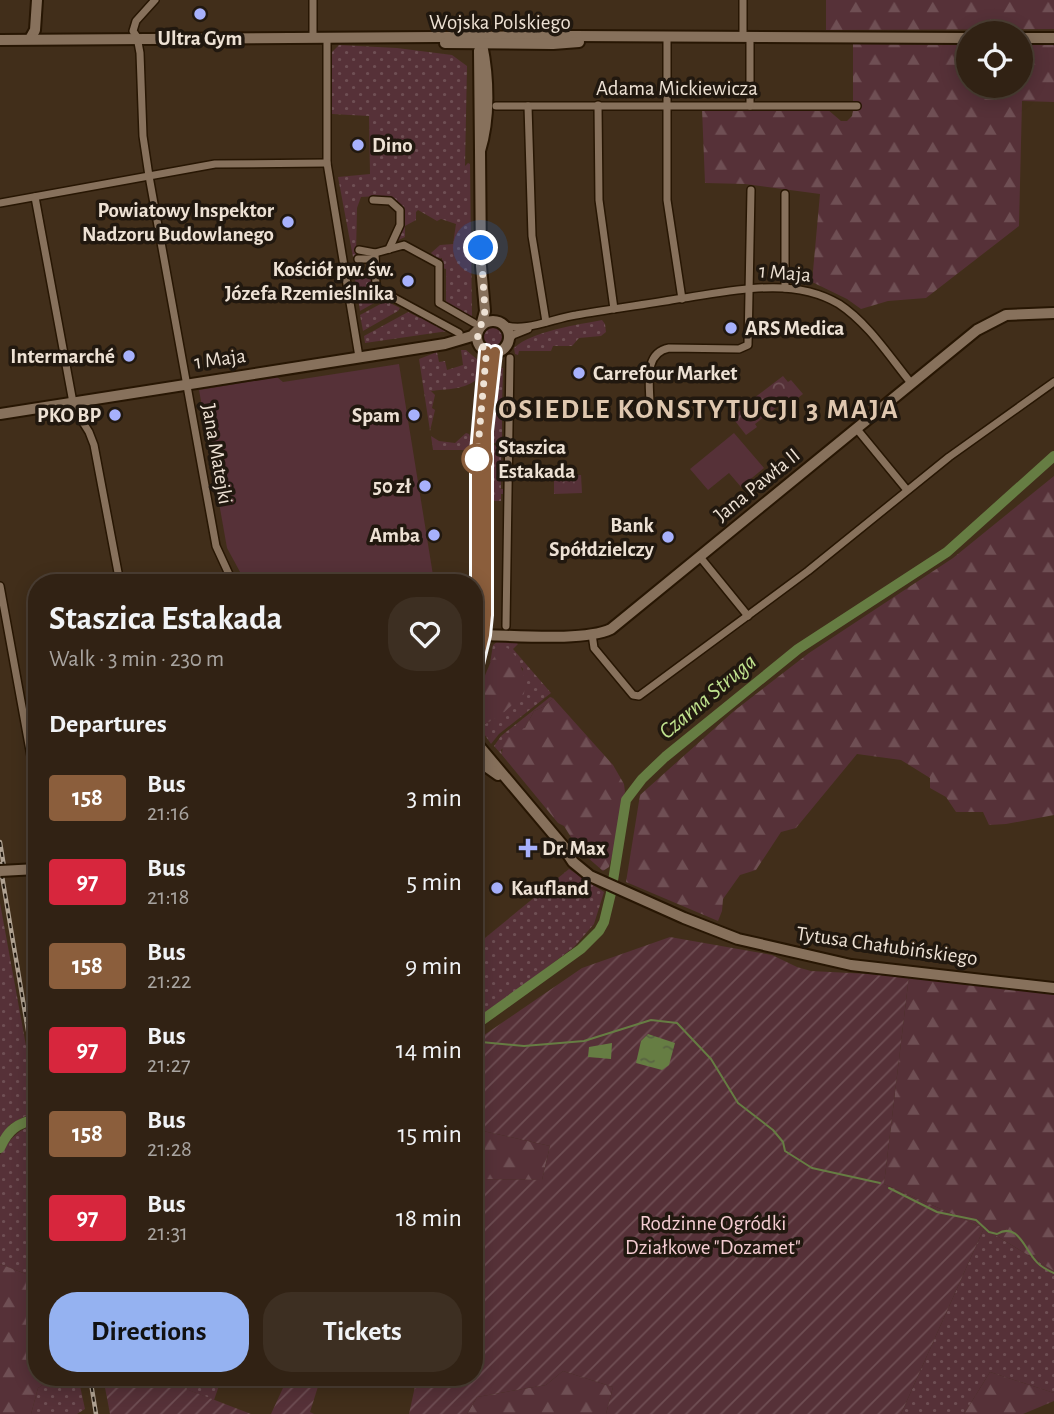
<!DOCTYPE html>
<meta charset="utf-8">
<style>
:root{--surface:#312214;--page:#3d2f22;--text:#f1f3f6;--muted:#a8a4a0;--line:#4c3f34;--accent:#95b2f1}
body{margin:0;font-family:"Alegreya Sans",sans-serif;background:var(--page);color:var(--text);height:100vh;display:flex;flex-direction:column;font-size:26px;white-space:nowrap}
*{box-sizing:border-box;margin:0}
p{font-size:23px;color:var(--muted)}
.icon{flex:none;width:38px;height:38px;fill:none;stroke:currentColor;stroke-width:2;stroke-linecap:round;stroke-linejoin:round}
.map{position:relative;flex:1;overflow:hidden}
.drawer{position:absolute;left:28px;top:574px;width:455px;height:812px;display:flex;flex-direction:column;background:var(--surface);border-radius:28px;box-shadow:0 4px 18px #0003,0 0 0 2px var(--line)}
.drawer>*{flex:none}
.badge{padding:0 14px;border-radius:5px;font-size:24px;line-height:46px}
.fabs{position:absolute;left:956px;top:21px;display:grid;gap:14px}
.fabs a{display:grid;place-items:center;width:77px;height:77px;border-radius:50%;background:var(--surface);box-shadow:0 4px 18px #0003,0 0 0 2px var(--line);font-size:35px}
.you{position:absolute;width:35px;height:35px;margin:-18px;border:5px solid #fff;border-radius:50%;background:#1a73e8;box-shadow:0 0 0 10px #1a73e833}
.map>.badge{position:absolute;translate:-50% -50%;box-shadow:0 0 0 4px #fff}
h2{padding:0 21px;font-size:26px;line-height:63px}
.round{display:grid;place-items:center;flex:none;width:74px;height:74px;border-radius:28px;background:var(--page)}
.overview{display:flex;align-items:center;justify-content:space-between;height:119px;padding:0 21px}
h1{font-size:33px;font-weight:700;line-height:52px}
.cta{display:flex;gap:14px;margin-top:auto;padding:14px 21px}
.cta a{flex:1;height:80px;border-radius:28px;background:var(--accent);color:#111;font-size:28px;font-weight:700;line-height:80px;text-align:center}
.cta a+a{background:var(--page);color:var(--text)}
ul{padding:0;list-style:none}
li{display:flex;align-items:center;gap:21px;height:84px;padding:0 21px}
li div{flex:1}
li b{display:block;font-size:26px}
li em{font-style:normal}
li .badge{min-width:77px;font-weight:700;text-align:center}
.map>svg:first-child{display:block}
.grass{fill:url(#grass-dots)}
.forest{fill:url(#forest-firs)}
.park{fill:url(#park-crowns)}
.garden{fill:url(#garden-furrows)}
.pitch{fill:#563138}
.water{fill:url(#water-ripples)}
.lines{fill:none;stroke-linecap:round;stroke-linejoin:round}
.stream{stroke:#667d43;stroke-width:2}
.river{stroke:#667d43;stroke-width:10}
.street-casing{stroke:#271603;stroke-width:10}
.secondary-casing{stroke:#271603;stroke-width:14}
.street{stroke:#87715c;stroke-width:7}
.secondary{stroke:#87715c;stroke-width:10}
.rail-casing{stroke:#b0a292;stroke-width:4.5}
.rail{stroke:#21180f;stroke-width:2;stroke-dasharray:5;stroke-linecap:butt}
.secondary-bridge-casing{stroke:#271603;stroke-width:14;stroke-linecap:butt}
.secondary-bridge{stroke:#87715c;stroke-width:10}
.line-casing{stroke:#fff;stroke-width:16}
.line{stroke:#8b5e3c;stroke-width:10}
.walk{stroke:#ede1d4;stroke-width:7;stroke-dasharray:0 12.6}
.poi-dot{fill:#a7b1fc;stroke:#21180f;stroke-width:2.5}
.stop-dot{fill:#fff;stroke:#8b5e3c;stroke-width:3.5}
.labels{text-anchor:middle;dominant-baseline:central;stroke-width:7;stroke-linejoin:round;paint-order:stroke}
.street-label{font-size:21px;fill:#ede1d4;stroke:#21180f}
.poi-label{font-size:21px;font-weight:bold;fill:#ede1d4;stroke:#21180f;text-anchor:end}
.stop-label{font-size:21px;font-weight:bold;fill:#ede1d4;stroke:#21180f;text-anchor:start}
.park-label{font-size:21px;fill:#f5cdd3;stroke:#21180f}
.water-label{font-size:23px;font-style:italic;fill:#c0e38e;stroke:#21180f}
.district-label{font-size:28px;font-weight:bold;letter-spacing:2px;fill:#dfc7af;stroke:#21180f}
</style>
<div class="map">
<svg width="1054" height="1414" viewBox="0 0 1054 1414">
<defs>
<pattern id="grass-dots" width="8" height="8" patternUnits="userSpaceOnUse" patternTransform="scale(1.75)"><rect width="8" height="8" fill="#563138"/><path d="M2 2h.1M6 6h.1" fill="none" stroke="#6f4f54" stroke-width="1.8" stroke-linecap="round"/></pattern>
<pattern id="forest-firs" width="22" height="20" patternUnits="userSpaceOnUse" patternTransform="scale(1.75)"><rect width="22" height="20" fill="#563138"/><path d="M5 1l3.5 6h-7zM16 11l3.5 6h-7z" fill="#6f4f54"/></pattern>
<pattern id="park-crowns" width="20" height="18" patternUnits="userSpaceOnUse" patternTransform="scale(1.75)"><rect width="20" height="18" fill="#563138"/><path d="M2 6a3 3 0 1 1 6 0M12 15a3 3 0 1 1 6 0" fill="none" stroke="#6f4f54"/></pattern>
<pattern id="garden-furrows" width="10" height="10" patternUnits="userSpaceOnUse" patternTransform="scale(1.75)"><rect width="10" height="10" fill="#563138"/><path d="M-1 1l2-2M0 10L10 0M9 11l2-2" fill="none" stroke="#6f4f54"/></pattern>
<pattern id="water-ripples" width="26" height="14" patternUnits="userSpaceOnUse" patternTransform="scale(1.75)"><rect width="26" height="14" fill="#667d43"/><path d="M2 4q2-2 4 0t4 0M15 11q2-2 4 0t4 0" fill="none" stroke="#586342"/></pattern>
</defs>
<rect width="100%" height="100%" fill="#412e1a"/>
<!-- grass -->
<g class="grass">
<polygon points="339,45 397,48 452,55 467,66 465,166 468,163 470,164 472,317 446,303 446,269 442,268 442,258 438,259 431,253 440,245 453,244 456,224 441,219 437,221 418,210 416,212 416,220 405,226 405,237 394,242 401,209 397,202 377,198 377,196 361,197 357,208 356,254 353,257 338,177 370,174 369,116 332,114 332,52"/>
<polygon points="357,272 372,279 372,291 383,298 360,311 354,273"/>
<polygon points="386,301 400,308 398,311 363,331 360,315"/>
<polygon points="408,312 420,318 424,317 448,331 365,343 364,336"/>
<path d="M 602,320 L 605,324 L 606,332 L 601,336 L 579,338 L 572,346 L 553,346 L 551,351 L 519,351 L 518,355 L 515,354 L 514,348 C 532,331 577,325 602,320 Z"/>
<circle cx="493" cy="337" r="10"/>
<path d="M 461,350 L 466,350 L 479,361 L 478,378 C 466,390 446,389 431,391 L 435,395 L 432,408 L 435,410 L 430,431 L 419,359 L 437,352 L 439,362 L 445,361 L 447,370 L 463,365 Z"/>
<polygon points="500,368 503,368 502,410 507,411 507,415 502,416 502,438 506,439 506,443 493,443"/>
<polygon points="466,433 469,434 472,442 471,458 466,462 462,459 467,450 433,450 431,436 439,441 455,443"/>
<polygon points="493,445 502,446 501,460 506,461 506,466 501,467 501,489 506,489 506,494 501,494 501,501 493,501"/>
<path d="M 498,641 L 515,641 L 518,644 L 513,649 L 551,693 L 499,734 L 491,744 L 476,722 L 483,725 C 512,710 511,698 523,669 L 517,662 L 496,656 L 490,663 L 493,645 Z"/>
<polygon points="550,697 553,698 545,706 534,711 525,728 501,750 502,755 494,746 501,736"/>
<polygon points="569,869 604,892 594,924 574,947 474,1023 474,947"/>
<polygon points="0,903 37,1106 37,1110 9,1125 0,1141"/>
<path d="M 37,1124 L 37,1235 L 26,1274 L 0,1264 L 0,1155 C 10,1139 18,1129 37,1124 Z"/>
<polygon points="984,1228 1054,1271 1054,1393 990,1372 964,1414 901,1414"/>
<polygon points="55,1377 78,1377 85,1409 77,1414 31,1414 38,1388"/>
<polygon points="155,1377 222,1377 214,1400"/>
</g>
<!-- forest -->
<g class="forest">
<polygon points="826,0 1054,0 1054,29 826,30"/>
<polygon points="853,44 968,45 968,86 1020,86 1020,45 1054,45 1054,102 1022,101 1019,226 926,298 888,301 861,309 847,299 812,282 820,194 745,184 705,183 702,109 827,109 841,121 847,121 852,116 853,110"/>
<polygon points="1054,476 1054,815 1006,824 989,825 983,812 956,812 946,797 930,788 930,778 901,760 857,754 796,828 781,832 756,870 740,875 723,899 722,911 718,921 626,882 640,795 734,711 809,653 953,558"/>
<path d="M 504,646 C 521,655 526,677 524,694 L 500,716 L 483,725 L 476,722 C 472,709 483,679 489,666 C 491,659 496,658 497,650 Z"/>
<polygon points="553,698 613,765 624,784 625,792 621,802 615,845 609,867 603,871 579,850 564,826 558,823 502,755 503,738 516,730 525,728 534,711 545,706"/>
<polygon points="909,976 1054,994 1054,1271 984,1228 884,1184"/>
<polygon points="474,1129 550,1146 542,1180 474,1179"/>
<polygon points="37,1235 37,1377 55,1377 38,1388 31,1414 0,1414 0,1264 26,1274"/>
<polygon points="563,1371 613,1387 606,1414 467,1414 477,1397 546,1385"/>
<polygon points="990,1372 1054,1393 1054,1401 1023,1414 964,1414"/>
</g>
<!-- park -->
<g class="park">
<polygon points="783,376 788,382 791,380 803,394 785,408 781,404 755,424 757,427 746,435 732,417 746,406 746,404"/>
<polygon points="554,475 581,475 582,493 554,494"/>
</g>
<!-- garden -->
<g class="garden">
<polygon points="670,937 772,955 797,967 811,971 909,976 884,1184 984,1228 901,1414 606,1414 613,1387 563,1371 546,1385 477,1397 467,1414 409,1414 417,1377 474,1377 474,1179 542,1180 550,1146 474,1129 474,1042 582,968"/>
<polygon points="103,1377 155,1377 251,1414 110,1414"/>
<polygon points="288,1377 321,1377 310,1412 314,1414 271,1414"/>
</g>
<!-- pitch -->
<g class="pitch">
<polygon points="399,364 433,575 416,583 246,583 227,548 199,390 277,377 283,382"/>
<polygon points="734,433 764,468 741,487 729,473 708,490 690,469"/>
</g>
<!-- water -->
<g class="water">
<polygon points="648,1034 675,1043 669,1065 662,1070 636,1063 641,1041"/>
<polygon points="612,1043 611,1059 588,1057 589,1047"/>
</g>
<g class="lines">
<!-- stream -->
<g class="stream">
<polyline points="481,1042 524,1046 584,1041 651,1020 677,1023 711,1059 738,1103 773,1130 783,1142 785,1151 812,1168 880,1183"/>
<path d="M 889,1188 L 937,1212 L 976,1220 L 989,1232 L 997,1234 C 1017,1222 1024,1247 1035,1260 C 1039,1266 1047,1270 1054,1273"/>
</g>
<!-- river -->
<g class="river">
<polyline points="474,1026 581,949 599,931 604,922 611,893 626,800 642,779 665,757 798,649 947,552 1054,456"/>
<path d="M 0,1148 C 8,1130 17,1123 37,1119"/>
</g>
<!-- street casing -->
<g class="street-casing">
<g id="street">
<polyline points="155,0 136,21 133,31 137,37 140,53 143,136 149,176 216,546 233,583"/>
<polyline points="313,0 313,37"/>
<polyline points="327,37 327,163 359,357"/>
<polyline points="667,37 667,200 682,299"/>
<polyline points="743,37 743,0"/>
<polyline points="598,105 599,200 614,309"/>
<polyline points="496,106 857,106"/>
<polyline points="528,106 532,236 546,322"/>
<polyline points="750,106 750,37"/>
<polyline points="35,197 74,408 89,432 94,445 120,583"/>
<polyline points="373,200 390,201 400,210 400,225 389,249"/>
<polyline points="0,203 215,164 327,163"/>
<polyline points="359,250 375,253 404,245 439,264 439,303 474,323"/>
<polyline points="375,253 376,288 459,333"/>
<polyline points="358,259 375,259"/>
<polyline points="785,288 785,194"/>
<path d="M 503,325 C 525,333 554,318 576,315 C 610,309 643,305 677,299 C 729,292 791,275 839,304 C 868,323 889,356 911,383"/>
<polyline points="508,341 513,335 528,329"/>
<path d="M 650,405 C 650,384 643,353 669,348 L 739,349 L 748,345 L 751,190"/>
<polyline points="856,428 907,490"/>
<polyline points="700,557 748,616"/>
<polyline points="0,586 37,789"/>
<polyline points="506,626 510,358"/>
<polyline points="592,634 594,648 633,695 639,696 808,571 949,457 1054,382"/>
</g>
</g>
<!-- secondary casing -->
<g class="secondary-casing">
<g id="secondary">
<path d="M 470,36 L 482,44 C 489,78 490,119 480,151 L 479,51 L 482,44 L 496,36"/>
<polyline points="1020,38 1054,38"/>
<polyline points="30,39 35,30 37,0"/>
<polyline points="0,40 574,36 968,38"/>
<polyline points="445,43 553,44 579,42"/>
<polyline points="480,151 481,266 485,311 481,326"/>
<circle cx="493" cy="337" r="16"/>
<polyline points="486,371 486,351"/>
<polyline points="0,414 445,344 472,336 478,330"/>
<path d="M 477,635 C 511,635 583,642 611,629 L 977,330 L 1006,315 L 1054,313"/>
<polyline points="477,640 477,452 480,418"/>
<polyline points="474,678 484,635 486,615 486,431 495,352"/>
<polyline points="474,740 565,848"/>
<polyline points="474,758 498,775"/>
<polyline points="561,844 573,862 590,876 684,918 738,939 851,965 1054,988"/>
</g>
</g>
<!-- street -->
<use href="#street" class="street"/>
<!-- secondary -->
<use href="#secondary" class="secondary"/>
<!-- rail casing -->
<g class="rail-casing">
<g id="rail">
<polyline points="0,842 5,873"/>
<polyline points="0,864 37,1084"/>
<polyline points="90,1377 96,1414"/>
</g>
</g>
<!-- rail -->
<use href="#rail" class="rail"/>
<!-- secondary-bridge casing -->
<g class="secondary-bridge-casing">
<polyline id="secondary-bridge" points="0,871 37,869"/>
</g>
<!-- secondary-bridge -->
<use href="#secondary-bridge" class="secondary-bridge"/>
</g>
<g class="lines">
<!-- line casing -->
<g class="line-casing">
<polyline id="line" points="486,351 477,452 477,664 484,635 486,615 486,431 495,352"/>
</g>
<!-- line -->
<use href="#line" class="line"/>
<!-- walk -->
<polyline class="walk" points="477,459 486,357 486,351 477,339 485,311 481,248"/>
</g>
<!-- markers -->
<g class="poi-dot">
<circle cx="200" cy="14" r="7"/>
<circle cx="358" cy="145" r="7"/>
<circle cx="288" cy="222" r="7"/>
<circle cx="408" cy="281" r="7"/>
<circle cx="731" cy="328" r="7"/>
<circle cx="129" cy="356" r="7"/>
<circle cx="579" cy="373" r="7"/>
<circle cx="115" cy="415" r="7"/>
<circle cx="414" cy="415" r="7"/>
<circle cx="425" cy="486" r="7"/>
<circle cx="434" cy="535" r="7"/>
<circle cx="668" cy="537" r="7"/>
<path d="M524.5 837.5h7v7h7v7h-7v7h-7v-7h-7v-7h7z"/>
<circle cx="497" cy="888" r="7"/>
</g>
<circle class="stop-dot" cx="477" cy="459" r="14"/>
<g class="labels">
<!-- street labels -->
<g class="street-label">
<text x="500" y="22">Wojska Polskiego</text>
<text x="677" y="88">Adama Mickiewicza</text>
<text transform="translate(785 273) rotate(5)">1 Maja</text>
<text transform="translate(220 359) rotate(-8)">1 Maja</text>
<text transform="translate(217 454) rotate(80)">Jana Matejki</text>
<text transform="translate(757 485) rotate(-39)">Jana Pawła II</text>
<text transform="translate(887 946) rotate(8)">Tytusa Chałubińskiego</text>
</g>
<!-- poi labels -->
<g class="poi-label">
<text x="200" y="38" text-anchor="middle">Ultra Gym</text>
<text x="372" y="145" text-anchor="start">Dino</text>
<text x="274" y="210">Powiatowy Inspektor<tspan x="274" dy="24">Nadzoru Budowlanego</tspan></text>
<text x="394" y="269">Kościół pw. św.<tspan x="394" dy="24">Józefa Rzemieślnika</tspan></text>
<text x="745" y="328" text-anchor="start">ARS Medica</text>
<text x="115" y="356">Intermarché</text>
<text x="593" y="373" text-anchor="start">Carrefour Market</text>
<text x="101" y="415">PKO BP</text>
<text x="400" y="415">Spam</text>
<text x="411" y="486">50 zł</text>
<text x="654" y="525">Bank<tspan x="654" dy="24">Spółdzielczy</tspan></text>
<text x="420" y="535">Amba</text>
<text x="542" y="848" text-anchor="start">Dr. Max</text>
<text x="511" y="888" text-anchor="start">Kaufland</text>
</g>
<!-- stop labels -->
<g class="stop-label">
<text x="498" y="447">Staszica<tspan x="498" dy="24">Estakada</tspan></text>
</g>
<!-- park labels -->
<g class="park-label">
<text x="713" y="1223">Rodzinne Ogródki<tspan x="713" dy="24">Działkowe "Dozamet"</tspan></text>
</g>
<!-- water labels -->
<g class="water-label">
<text transform="translate(708 697) rotate(-40)">Czarna Struga</text>
</g>
<!-- district labels -->
<g class="district-label">
<text x="699" y="410">OSIEDLE KONSTYTUCJI 3 MAJA</text>
</g>
</g>
</svg>
<div class="fabs">
<a><svg class="icon" aria-label="locate" viewBox="0 0 24 24"><circle cx="12" cy="12" r="6"/><path d="M12 2v4M12 18v4M2 12h4M18 12h4"/></svg></a>
</div>
<div class="you" style="left:481px;top:248px"></div>
<section class="drawer">
<div class="overview"><div><h1>Staszica Estakada</h1><p>Walk · 3 min · 230 m</p></div><a class="round"><svg class="icon" aria-label="heart" viewBox="0 0 24 24"><path d="M12 20l-8-8c-3-5 5-10 8-4 3-6 11-1 8 4z"/></svg></a></div>
<h2>Departures</h2>
<ul>
<li><span class="badge" style="background:#8b5e3c;color:#fff">158</span><div><b>Bus</b><p>21:16</p></div><em>3 min</em></li>
<li><span class="badge" style="background:#d7263d;color:#fff">97</span><div><b>Bus</b><p>21:18</p></div><em>5 min</em></li>
<li><span class="badge" style="background:#8b5e3c;color:#fff">158</span><div><b>Bus</b><p>21:22</p></div><em>9 min</em></li>
<li><span class="badge" style="background:#d7263d;color:#fff">97</span><div><b>Bus</b><p>21:27</p></div><em>14 min</em></li>
<li><span class="badge" style="background:#8b5e3c;color:#fff">158</span><div><b>Bus</b><p>21:28</p></div><em>15 min</em></li>
<li><span class="badge" style="background:#d7263d;color:#fff">97</span><div><b>Bus</b><p>21:31</p></div><em>18 min</em></li>
</ul>
<div class="cta"><a>Directions</a><a>Tickets</a></div>
</section>
</div>
